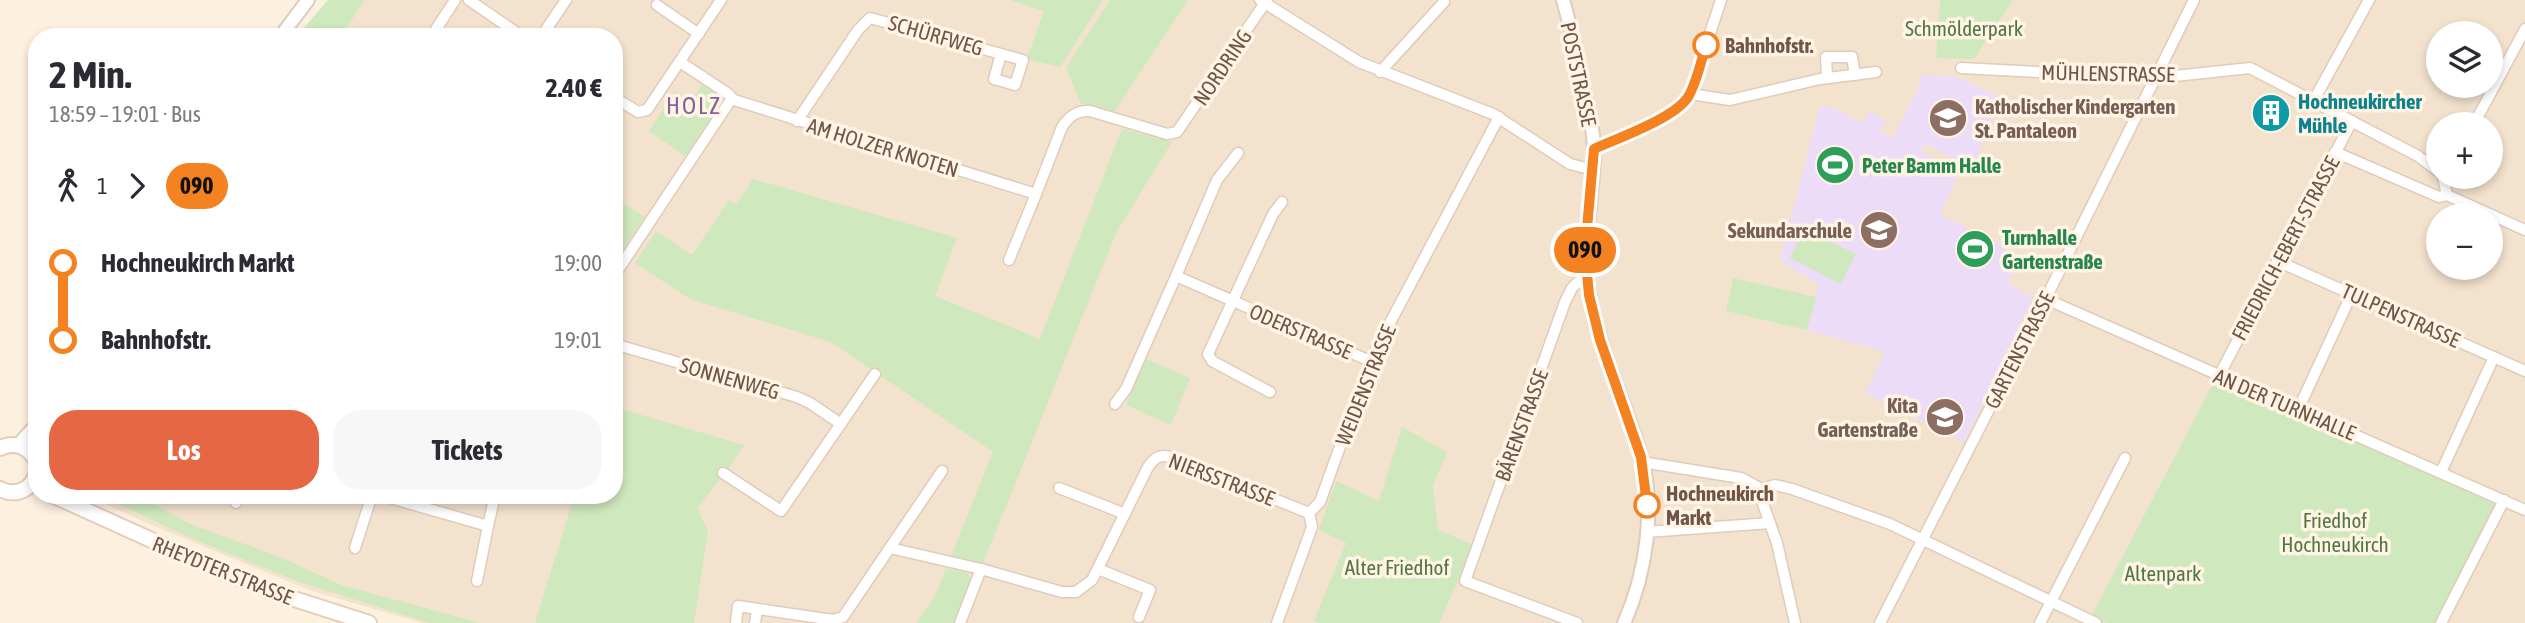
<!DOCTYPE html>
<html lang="de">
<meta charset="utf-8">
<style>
:root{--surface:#fff;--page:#f7f7f7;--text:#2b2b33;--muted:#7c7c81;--accent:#e66744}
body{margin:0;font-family:"Asap Condensed",sans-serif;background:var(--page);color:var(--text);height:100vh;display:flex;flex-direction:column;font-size:26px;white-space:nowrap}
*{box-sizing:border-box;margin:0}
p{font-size:23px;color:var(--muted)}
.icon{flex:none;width:38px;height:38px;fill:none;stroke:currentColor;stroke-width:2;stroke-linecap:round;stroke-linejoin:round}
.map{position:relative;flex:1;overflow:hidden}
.side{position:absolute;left:28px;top:28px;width:595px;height:476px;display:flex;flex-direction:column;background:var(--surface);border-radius:28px;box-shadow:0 4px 10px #0003}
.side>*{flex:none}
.badge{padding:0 14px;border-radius:23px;font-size:24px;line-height:46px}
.controls{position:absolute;left:2426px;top:21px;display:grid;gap:14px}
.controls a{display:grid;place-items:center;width:77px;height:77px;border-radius:50%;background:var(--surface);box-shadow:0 4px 10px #0003;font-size:35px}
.map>.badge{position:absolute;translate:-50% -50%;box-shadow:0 0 0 4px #fff}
.legs{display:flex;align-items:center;gap:10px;height:77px;padding:0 21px;font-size:23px}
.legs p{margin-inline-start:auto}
.headline{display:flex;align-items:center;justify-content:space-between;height:119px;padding:0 21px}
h1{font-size:38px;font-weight:700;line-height:52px}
.cta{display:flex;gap:14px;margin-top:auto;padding:14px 21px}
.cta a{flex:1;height:80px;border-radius:28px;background:var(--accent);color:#fff;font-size:28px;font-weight:700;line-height:80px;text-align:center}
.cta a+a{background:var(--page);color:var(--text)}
ul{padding:0 21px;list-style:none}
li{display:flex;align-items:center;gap:24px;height:77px;font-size:26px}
li i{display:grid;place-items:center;width:10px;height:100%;margin:0 9px;background:currentColor}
li i::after{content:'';width:18px;height:18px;margin:-9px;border:5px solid;border-radius:50%;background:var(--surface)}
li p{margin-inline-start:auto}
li:first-child i{background:linear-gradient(#0000 50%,currentColor 0)}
li:last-child i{background:linear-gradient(currentColor 50%,#0000 0)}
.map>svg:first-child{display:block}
.residential{fill:#f3e2ce;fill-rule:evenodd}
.education{fill:#eddcf8}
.green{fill:#d0e8be}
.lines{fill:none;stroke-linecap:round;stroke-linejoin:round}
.minor-casing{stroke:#dfccbb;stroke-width:13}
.tertiary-casing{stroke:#dfccbb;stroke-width:16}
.secondary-casing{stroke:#e4cdba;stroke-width:18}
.minor{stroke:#fff;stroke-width:10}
.tertiary{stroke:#fff;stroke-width:12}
.secondary{stroke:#fff;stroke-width:14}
.line-1-casing{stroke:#fff;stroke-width:16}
.line-1{stroke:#f58220;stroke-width:10}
.stop-1-dot{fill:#fff;stroke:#f58220;stroke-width:3.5}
.labels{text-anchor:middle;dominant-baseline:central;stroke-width:7;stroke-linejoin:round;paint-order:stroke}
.park-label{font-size:21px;fill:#517840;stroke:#fff4e5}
.street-label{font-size:21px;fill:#715647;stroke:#fff4e5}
.stop-label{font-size:21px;font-weight:bold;fill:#715647;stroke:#fff4e5;text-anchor:start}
.culture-label{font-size:21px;font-weight:bold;fill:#0d838f;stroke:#fff4e5;text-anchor:start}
.education-label{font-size:21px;font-weight:bold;fill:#785e54;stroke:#fff4e5;text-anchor:end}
.leisure-label{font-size:21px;font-weight:bold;fill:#27864d;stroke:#fff4e5;text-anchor:start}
.quarter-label{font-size:24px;letter-spacing:2px;fill:#846395;stroke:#fff4e5}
</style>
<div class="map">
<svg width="2525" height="623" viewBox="0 0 2525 623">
<rect width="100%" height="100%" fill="#fcf0df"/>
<!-- residential -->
<path class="residential" d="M 365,0 L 2525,0 L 2525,623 L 422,623 L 309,590 L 142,521 L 87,495 L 614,495 L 614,37 L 340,37 ZM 2438,33 L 2490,33 L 2490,86 L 2438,86 ZM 2438,124 L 2490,124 L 2490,177 L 2438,177 ZM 2438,215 L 2490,215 L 2490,268 L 2438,268 Z"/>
<!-- education -->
<polygon class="education" points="1923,75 1956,77 2002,98 1972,168 1925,144 1921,151 1960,170 1940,215 2001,244 2000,247 2020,258 2008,283 2033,297 1964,442 1865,393 1885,352 1807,330 1819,285 1780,260 1820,106 1831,107 1862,123 1869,111 1886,120 1880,132 1893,138 1921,84 1918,81"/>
<!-- green -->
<g class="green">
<polygon points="328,0 365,0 340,37 296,37"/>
<polygon points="1010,0 1103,0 1060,67 1027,59 1044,11"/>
<polygon points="1110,0 1188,0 1114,112 1093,105 1081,104 1066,68"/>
<polygon points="1940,0 2013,0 1974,59 1936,58"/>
<polygon points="702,85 721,97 722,102 685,156 649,131 675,91 691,101"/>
<polygon points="1122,129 1172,142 1117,231 983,563 951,557 993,452 831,342 690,299 635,263 656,231 692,255 729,200 736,205 753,179 957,238 935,296 1040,339"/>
<polygon points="614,197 645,217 615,261 614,261"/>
<polygon points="1804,229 1856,254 1841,284 1790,258"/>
<polygon points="1733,278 1816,297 1807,330 1726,311"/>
<polygon points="1146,359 1190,378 1171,425 1126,405"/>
<polygon points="2215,380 2497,504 2435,623 2107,623 2091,617"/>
<polygon points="614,407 744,445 727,471 697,508 708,531 694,623 535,623 573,500 577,500 578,495 614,495 614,438 618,433 614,430"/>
<polygon points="1402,427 1447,452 1433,485 1438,530 1474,545 1439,623 1319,623 1314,621 1346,543 1319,530 1336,481 1379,501"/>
<polygon points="99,495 137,495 190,524 280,557 341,585 480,623 430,623 299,582 189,537"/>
<polygon points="946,569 965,572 971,577 972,583 956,623 917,623 936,594"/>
</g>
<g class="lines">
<!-- minor casing -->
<g class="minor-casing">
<g id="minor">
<polyline points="469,0 523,37"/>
<polyline points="1260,0 1359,62 1493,114 1570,164 1593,170"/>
<polyline points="657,5 699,34"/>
<polyline points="431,37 455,0"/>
<polyline points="541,37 566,0"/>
<polyline points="1961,68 2156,78 2250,68 2418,156 2438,171"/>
<polyline points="1380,72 1444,2"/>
<polyline points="1827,78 1826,57 1852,57 1855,75"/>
<polyline points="1690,94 1730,100 1820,79 1876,72"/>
<polyline points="614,97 638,112 647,110 721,0"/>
<polyline points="731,99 1036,194 1009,260"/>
<polyline points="2314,100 2369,0"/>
<polyline points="797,121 858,30 870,18 1023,60 1015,85 994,79 1001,54"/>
<polyline points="2474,124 2525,29"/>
<path d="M 1594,149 C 1623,136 1672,121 1690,94 L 1721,0"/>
<polyline points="2335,152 2439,197 2447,195 2525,230"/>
<polyline points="1238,153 1217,180 1176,276 1370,361"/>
<polyline points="2443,177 2447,195"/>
<path d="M 1036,194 L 1062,127 C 1069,116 1077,110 1090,111 L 1167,134 L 1177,132 L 1267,0"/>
<polyline points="2277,261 2525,371"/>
<polyline points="614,276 730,101 731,97 727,93 680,62"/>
<polyline points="2046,299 2525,510"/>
<polyline points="614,344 797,397 810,403 841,424"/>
<polyline points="2219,376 2352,121"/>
<polyline points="1270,392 1212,361 1208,354 1273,214 1282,202"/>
<polyline points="1115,404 1126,389 1176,276"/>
<polyline points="2298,410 2352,293"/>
<polyline points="1642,462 1741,478 1761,489"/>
<polyline points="2441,472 2494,357"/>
<polyline points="723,473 781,511 875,374"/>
<polyline points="1059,488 1125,514"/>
<polyline points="1761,489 1775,485 1792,489 1890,524 2096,623"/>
<polyline points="1761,489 1762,501 1777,543 1795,623"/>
<polyline points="380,495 488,526 495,495"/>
<polyline points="236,503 239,495"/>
<polyline points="1309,513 1320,502 1373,355 1499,117"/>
<polyline points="1646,532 1770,523"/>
<polyline points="355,548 372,495"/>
<path d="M 890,548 L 981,569 L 1062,592 L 1076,592 L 1092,580 L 1148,467 C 1154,458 1160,454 1170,457 L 1309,513"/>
<polyline points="1098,569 1150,590 1139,617"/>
<polyline points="477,581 488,526"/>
<polyline points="736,623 738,606 833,620 843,617 942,471"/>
<polyline points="755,623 757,609"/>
<polyline points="960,623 981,569"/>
<polyline points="1277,623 1312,527 1309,513"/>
<polyline points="1577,623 1465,581 1565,302 1572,288 1586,274"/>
<polyline points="1880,623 2047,296 2194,0"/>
<polyline points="2040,623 2125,458"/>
<polyline points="2441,623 2504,500"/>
</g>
</g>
<!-- tertiary casing -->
<g class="tertiary-casing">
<g id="tertiary">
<path d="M 1563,0 C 1571,27 1576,55 1582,83 C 1587,106 1595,132 1594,156 C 1593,199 1582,241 1588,284 C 1596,344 1624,398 1641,456 C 1656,509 1646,574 1624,623"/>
<polyline points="280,37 308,0"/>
<polyline points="18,445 37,424"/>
<polyline points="33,455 37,440"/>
</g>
</g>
<!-- secondary casing -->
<g class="secondary-casing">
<g id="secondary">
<path d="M 0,448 C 16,441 30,447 37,463"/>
<path d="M 0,489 C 16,497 32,490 37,472"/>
<polyline points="52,495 220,571 288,597 369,623"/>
</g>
</g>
<!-- minor -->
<use href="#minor" class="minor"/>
<!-- tertiary -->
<use href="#tertiary" class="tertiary"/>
<!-- secondary -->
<use href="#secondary" class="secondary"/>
</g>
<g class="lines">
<!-- line-1 casing -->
<g class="line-1-casing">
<path id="line-1" d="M 1647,505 L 1641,457 L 1600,340 L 1589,295 L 1585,251 L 1594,149 C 1618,138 1675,118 1688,97 C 1697,82 1701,61 1706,45"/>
</g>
<!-- line-1 -->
<use href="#line-1" class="line-1"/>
</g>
<!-- icons -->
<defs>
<g id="building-disc" transform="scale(2.0125)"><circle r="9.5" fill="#0f9aa8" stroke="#fff4e5"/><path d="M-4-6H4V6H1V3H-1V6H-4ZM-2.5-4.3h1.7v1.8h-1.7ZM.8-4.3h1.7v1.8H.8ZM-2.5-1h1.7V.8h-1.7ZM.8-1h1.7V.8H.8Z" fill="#fff"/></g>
<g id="school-disc" transform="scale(2.0125)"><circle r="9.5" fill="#8d6e63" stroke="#fff4e5"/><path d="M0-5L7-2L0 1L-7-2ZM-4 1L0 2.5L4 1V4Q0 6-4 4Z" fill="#fff"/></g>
<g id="stadium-disc" transform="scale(2.0125)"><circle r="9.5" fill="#2e9e5b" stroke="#fff4e5"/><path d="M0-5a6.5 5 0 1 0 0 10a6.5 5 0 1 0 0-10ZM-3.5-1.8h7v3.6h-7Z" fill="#fff"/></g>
</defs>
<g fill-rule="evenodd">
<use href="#building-disc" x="2271" y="113"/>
<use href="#school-disc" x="1948" y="118"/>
<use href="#stadium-disc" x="1835" y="165"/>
<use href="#school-disc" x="1879" y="230"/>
<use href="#stadium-disc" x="1975" y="249"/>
<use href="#school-disc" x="1945" y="417"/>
</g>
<!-- markers -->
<g class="stop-1-dot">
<circle cx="1706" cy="45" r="12"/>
<circle cx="1647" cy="505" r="12"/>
</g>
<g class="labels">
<!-- park labels -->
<g class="park-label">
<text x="1964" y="28">Schmölderpark</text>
<text x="2335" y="520">Friedhof<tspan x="2335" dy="24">Hochneukirch</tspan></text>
<text x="1397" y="567">Alter Friedhof</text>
<text x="2163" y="573">Altenpark</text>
</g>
<!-- street labels -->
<g class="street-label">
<text transform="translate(936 35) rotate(16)">SCHÜRFWEG</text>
<text transform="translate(1222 67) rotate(-56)">NORDRING</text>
<text transform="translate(2108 73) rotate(1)">MÜHLENSTRASSE</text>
<text transform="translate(1579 74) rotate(78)">POSTSTRASSE</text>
<text transform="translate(883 147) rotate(17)">AM HOLZER KNOTEN</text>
<text transform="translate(2285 248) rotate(-62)">FRIEDRICH-EBERT-STRASSE</text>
<text transform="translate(2401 315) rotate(24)">TULPENSTRASSE</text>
<text transform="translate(1301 331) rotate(23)">ODERSTRASSE</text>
<text transform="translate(2019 350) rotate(-63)">GARTENSTRASSE</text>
<text transform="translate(730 378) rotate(16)">SONNENWEG</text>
<text transform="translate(1365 385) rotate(-68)">WEIDENSTRASSE</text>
<text transform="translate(2285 404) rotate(23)">AN DER TURNHALLE</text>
<text transform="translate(1521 425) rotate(-70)">BÄRENSTRASSE</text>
<text transform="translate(1222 479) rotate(21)">NIERSSTRASSE</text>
<text transform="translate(223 570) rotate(22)">RHEYDTER STRASSE</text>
</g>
<!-- stop labels -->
<g class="stop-label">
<text x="1725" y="45">Bahnhofstr.</text>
<text x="1666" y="493">Hochneukirch<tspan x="1666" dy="24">Markt</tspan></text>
</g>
<!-- culture labels -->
<g class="culture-label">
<text x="2298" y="101">Hochneukircher<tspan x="2298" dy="24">Mühle</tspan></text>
</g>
<!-- education labels -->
<g class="education-label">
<text x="1975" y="106" text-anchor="start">Katholischer Kindergarten<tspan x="1975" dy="24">St. Pantaleon</tspan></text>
<text x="1852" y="230">Sekundarschule</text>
<text x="1918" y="405">Kita<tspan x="1918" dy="24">Gartenstraße</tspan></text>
</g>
<!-- leisure labels -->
<g class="leisure-label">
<text x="1862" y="165">Peter Bamm Halle</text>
<text x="2002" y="237">Turnhalle<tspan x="2002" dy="24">Gartenstraße</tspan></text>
</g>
<!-- quarter labels -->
<g class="quarter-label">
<text x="694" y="105">HOLZ</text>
</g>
</g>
</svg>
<div class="controls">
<a><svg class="icon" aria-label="layers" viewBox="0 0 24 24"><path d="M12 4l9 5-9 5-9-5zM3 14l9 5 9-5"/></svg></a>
<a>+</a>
<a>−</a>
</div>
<b class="badge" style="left:1585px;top:250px;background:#f58220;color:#111">090</b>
<section class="side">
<div class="headline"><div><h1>2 Min.</h1><p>18:59 – 19:01 · Bus</p></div><b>2.40 €</b></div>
<div class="legs"><svg class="icon" aria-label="walk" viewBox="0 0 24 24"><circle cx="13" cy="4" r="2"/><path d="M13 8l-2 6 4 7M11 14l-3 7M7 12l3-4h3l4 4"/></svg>1<svg class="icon" aria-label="forward" viewBox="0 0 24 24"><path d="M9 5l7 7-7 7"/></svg><b class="badge" style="background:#f58220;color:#111">090</b></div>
<ul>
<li><i style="color:#f58220"></i><b>Hochneukirch Markt</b><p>19:00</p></li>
<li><i style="color:#f58220"></i><b>Bahnhofstr.</b><p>19:01</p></li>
</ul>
<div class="cta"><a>Los</a><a>Tickets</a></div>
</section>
</div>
